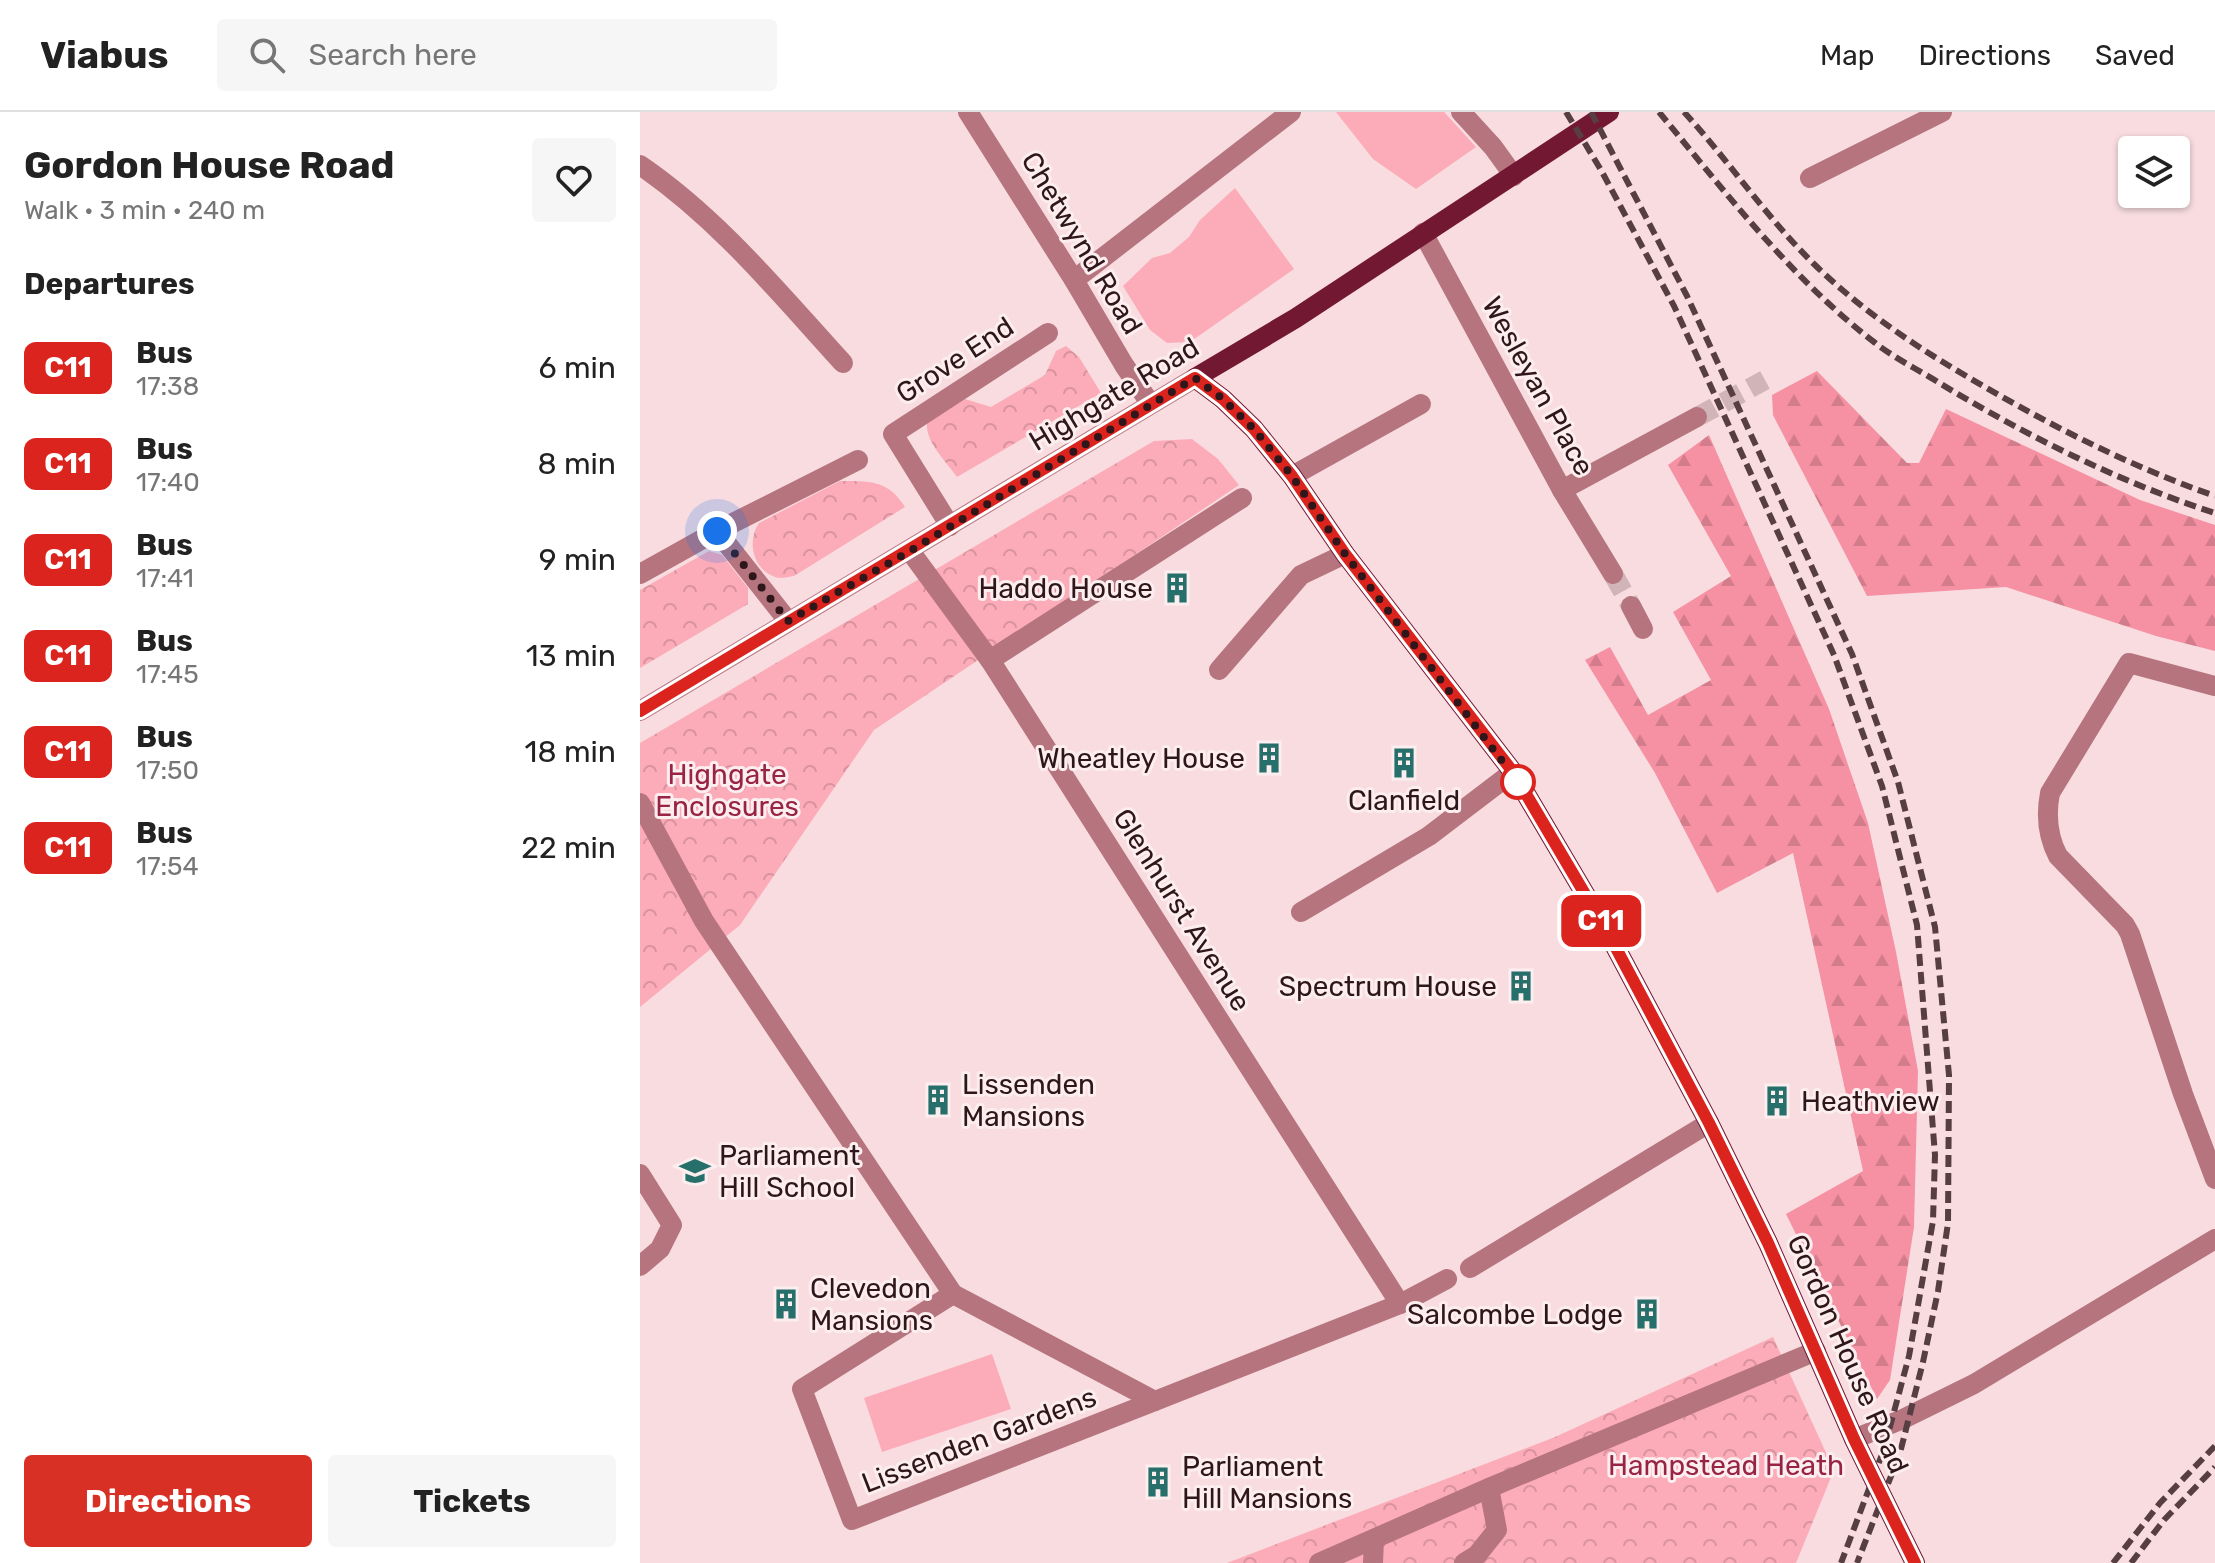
<!DOCTYPE html>
<meta charset="utf-8">
<style>
:root{--surface:#fff;--page:#f6f6f6;--text:#222;--muted:#767676;--line:#e0e0e0;--accent:#d93025}
body{margin:0;font-family:Rubik,sans-serif;background:var(--page);color:var(--text);height:100vh;display:flex;flex-direction:column;font-size:30px;white-space:nowrap}
*{box-sizing:border-box;margin:0}
p{font-size:26px;color:var(--muted)}
.icon{flex:none;width:44px;height:44px;fill:none;stroke:currentColor;stroke-width:2;stroke-linecap:round;stroke-linejoin:round}
.map{position:relative;flex:1;overflow:hidden}
.side{display:flex;flex-direction:column;background:var(--surface);width:640px}
.side>*{flex:none}
.badge{padding:0 16px;border-radius:12px;font-size:28px;line-height:52px}
.controls{position:absolute;left:1478px;top:24px;display:grid;gap:16px}
.controls a{display:grid;place-items:center;width:72px;height:72px;border-radius:8px;background:var(--surface);box-shadow:0 2px 6px #0004;font-size:40px}
.you{position:absolute;width:40px;height:40px;margin:-20px;border:6px solid #fff;border-radius:50%;background:#1a73e8;box-shadow:0 0 0 12px #1a73e833}
.map>.badge{position:absolute;translate:-50% -50%;box-shadow:0 0 0 4px #fff}
h2{padding:0 24px;font-size:30px;line-height:72px}
.round{display:grid;place-items:center;flex:none;width:84px;height:84px;border-radius:8px;background:var(--page)}
.overview{display:flex;align-items:center;justify-content:space-between;height:136px;padding:0 24px}
h1{font-size:38px;font-weight:700;line-height:60px}
.action{display:flex;gap:16px;margin-top:auto;padding:16px 24px}
.action a{flex:1;height:92px;border-radius:8px;background:var(--accent);color:#fff;font-size:32px;font-weight:700;line-height:92px;text-align:center}
.action a+a{background:var(--page);color:var(--text)}
ul{padding:0;list-style:none}
li{display:flex;align-items:center;gap:24px;height:96px;padding:0 24px}
li div{flex:1}
li b{display:block;font-size:30px}
li em{font-style:normal}
li .badge{min-width:88px;font-weight:700;text-align:center}
header{display:flex;align-items:center;gap:48px;box-sizing:border-box;height:112px;padding:0 40px;background:var(--surface);border-bottom:2px solid var(--line)}
header strong{font-size:38px}
nav{display:flex;gap:44px;margin-inline-start:auto;font-size:28px}
.search{width:560px;height:72px;background:var(--page);display:flex;align-items:center;gap:20px;box-sizing:border-box;padding:0 28px;border-radius:8px;color:var(--muted);font-size:30px}
main{display:flex;flex:1;min-height:0}
.map>svg:first-child{display:block}
.green{fill:#fcacb8}
.forest{fill:url(#forest-firs)}
.park{fill:url(#park-crowns)}
.lines{fill:none;stroke-linecap:round;stroke-linejoin:round}
.minor-tunnel{stroke:#d0b4b8;stroke-width:20;stroke-dasharray:20 10;stroke-linecap:butt}
.minor{stroke:#b5747e;stroke-width:20}
.major{stroke:#731832;stroke-width:20}
.rail{stroke:#573e42;stroke-width:6;stroke-dasharray:12 6;stroke-linecap:butt}
.line-casing{stroke:#fff;stroke-width:18}
.line{stroke:#dc241f;stroke-width:12}
.walk{stroke:#2e161a;stroke-width:8;stroke-dasharray:0 14.4}
.stop-dot{fill:#fff;stroke:#dc241f;stroke-width:4}
.labels{text-anchor:middle;dominant-baseline:central;stroke-width:6;stroke-linejoin:round;paint-order:stroke}
.street-label{font-size:28px;fill:#2e161a;stroke:#fcedef}
.poi-label{font-size:28px;fill:#2e161a;stroke:#fcedef;text-anchor:start}
.park-label{font-size:28px;fill:#982344;stroke:#fcedef}
</style>
<header>
<strong>Viabus</strong>
<div class="search"><svg class="icon" aria-label="search" viewBox="0 0 24 24"><circle cx="10" cy="10" r="6"/><path d="M15 15l6 6"/></svg>Search here</div>
<nav><a>Map</a><a>Directions</a><a>Saved</a></nav>
</header>
<main>
<section class="side">
<div class="overview"><div><h1>Gordon House Road</h1><p>Walk · 3 min · 240 m</p></div><a class="round"><svg class="icon" aria-label="heart" viewBox="0 0 24 24"><path d="M12 20l-8-8c-3-5 5-10 8-4 3-6 11-1 8 4z"/></svg></a></div>
<h2>Departures</h2>
<ul>
<li><span class="badge" style="background:#dc241f;color:#fff">C11</span><div><b>Bus</b><p>17:38</p></div><em>6 min</em></li>
<li><span class="badge" style="background:#dc241f;color:#fff">C11</span><div><b>Bus</b><p>17:40</p></div><em>8 min</em></li>
<li><span class="badge" style="background:#dc241f;color:#fff">C11</span><div><b>Bus</b><p>17:41</p></div><em>9 min</em></li>
<li><span class="badge" style="background:#dc241f;color:#fff">C11</span><div><b>Bus</b><p>17:45</p></div><em>13 min</em></li>
<li><span class="badge" style="background:#dc241f;color:#fff">C11</span><div><b>Bus</b><p>17:50</p></div><em>18 min</em></li>
<li><span class="badge" style="background:#dc241f;color:#fff">C11</span><div><b>Bus</b><p>17:54</p></div><em>22 min</em></li>
</ul>
<div class="action"><a>Directions</a><a>Tickets</a></div>
</section>
<div class="map">
<svg width="1575" height="1451" viewBox="0 0 1575 1451">
<defs>
<pattern id="forest-firs" width="22" height="20" patternUnits="userSpaceOnUse" patternTransform="scale(2)"><rect width="22" height="20" fill="#f691a3"/><path d="M5 1l3.5 6h-7zM16 11l3.5 6h-7z" fill="#d37c8c"/></pattern>
<pattern id="park-crowns" width="20" height="18" patternUnits="userSpaceOnUse" patternTransform="scale(2)"><rect width="20" height="18" fill="#fcacb8"/><path d="M2 6a3 3 0 1 1 6 0M12 15a3 3 0 1 1 6 0" fill="none" stroke="#d8939e"/></pattern>
</defs>
<rect width="100%" height="100%" fill="#f8dce0"/>
<!-- green -->
<g class="green">
<polygon points="696,0 804,0 836,35 776,77 733,47"/>
<polygon points="595,76 654,157 550,230 527,231 510,218 483,174 512,146 530,141 549,125 560,108"/>
<polygon points="352,1242 371,1297 242,1340 224,1286"/>
</g>
<!-- forest -->
<g class="forest">
<polygon points="1177,259 1267,351 1279,351 1306,297 1500,388 1575,413 1575,539 1516,524 1366,475 1227,484 1133,303 1132,283"/>
<polygon points="1069,323 1189,597 1228,711 1256,840 1278,959 1274,1115 1250,1268 1237,1287 1146,1102 1223,1059 1153,741 1077,781 1015,661 945,548 970,535 1008,603 1071,568 1033,500 1091,464 1028,353"/>
</g>
<!-- park -->
<g class="park">
<path d="M 426,234 L 439,245 L 461,281 L 317,365 C 307,350 285,330 287,311 L 325,287 L 351,295 L 405,263 L 416,239 Z"/>
<polygon points="552,327 578,347 599,373 234,618 100,813 0,895 0,631 514,329"/>
<path d="M 200,369 C 230,369 248,368 265,395 L 154,464 C 148,465 141,467 135,465 C 112,457 107,428 119,411 Z"/>
<polygon points="69,439 82,443 108,476 108,492 0,556 0,478"/>
<polygon points="1133,1225 1194,1358 1156,1451 587,1451 915,1325"/>
</g>
<g class="lines">
<!-- minor-tunnel -->
<g class="minor-tunnel">
<polyline points="1057,305 1125,268"/>
<polyline points="973,462 991,494"/>
</g>
<!-- minor -->
<g class="minor">
<polyline points="328,0 434,168 484,253 510,291"/>
<polyline points="821,0 853,35 874,64"/>
<path d="M 0,53 C 79,107 139,181 203,251"/>
<polyline points="1170,66 1302,0"/>
<polyline points="783,121 922,378 973,462"/>
<polyline points="434,168 651,0"/>
<polyline points="652,364 781,292"/>
<polyline points="922,378 1057,305"/>
<polyline points="310,414 253,322 408,221"/>
<polyline points="77,419 148,509"/>
<polyline points="270,439 350,548 760,1192"/>
<polyline points="0,462 77,419 218,348"/>
<polyline points="991,494 1003,517"/>
<polyline points="350,548 602,386"/>
<polyline points="579,558 661,463 705,442"/>
<path d="M 1575,574 L 1489,551 L 1410,681 C 1406,702 1408,725 1418,744 L 1485,813 L 1490,822 L 1543,982 L 1575,1067"/>
<polyline points="0,599 555,266"/>
<polyline points="0,691 64,809 313,1182 515,1289 760,1192 807,1167"/>
<polyline points="661,800 789,724 873,660"/>
<polyline points="0,1062 32,1113 20,1137 0,1154"/>
<polyline points="830,1156 1069,1011"/>
<polyline points="313,1182 162,1277 212,1408 515,1289"/>
<polyline points="1214,1327 1263,1307 1334,1272 1575,1127"/>
<polyline points="679,1451 849,1376 1176,1239"/>
<polyline points="733,1451 734,1427"/>
<polyline points="824,1451 837,1443 857,1418 849,1376"/>
</g>
<!-- major -->
<polyline class="major" points="969,0 656,206 555,266 583,287 614,317 652,364 705,442 873,660 968,821 1069,1011 1128,1131 1214,1327 1275,1451"/>
<!-- rail -->
<g class="rail">
<polyline points="926,0 961,58 1034,194 1194,543 1242,674 1277,813 1295,1043 1293,1109 1269,1244 1244,1337 1201,1451"/>
<polyline points="951,0 1047,184 1212,542 1258,670 1295,815 1309,963 1308,1111 1298,1179 1283,1250 1260,1341 1217,1451"/>
<path d="M 1019,0 C 1086,81 1151,166 1234,230 C 1254,246 1279,258 1301,272 C 1387,324 1479,370 1575,401"/>
<path d="M 1044,0 C 1089,49 1126,105 1174,152 C 1225,202 1284,240 1345,275 C 1419,318 1495,356 1575,384"/>
<polyline points="1473,1451 1520,1391 1575,1334"/>
<polyline points="1491,1451 1524,1408 1575,1355"/>
</g>
</g>
<g class="lines">
<!-- line casing -->
<g class="line-casing">
<polyline id="line" points="0,599 555,266 583,287 614,317 652,364 705,442 873,660 968,821 1069,1011 1128,1131 1214,1327 1275,1451"/>
</g>
<!-- line -->
<use href="#line" class="line"/>
<!-- walk -->
<polyline class="walk" points="77,419 148,509 270,439 555,266 583,287 614,317 652,364 705,442 878,670"/>
</g>
<!-- icons -->
<defs>
<g id="building-bare" transform="scale(2.4)"><path d="M-4-6H4V6H1V3H-1V6H-4ZM-2.5-4.3h1.7v1.8h-1.7ZM.8-4.3h1.7v1.8H.8ZM-2.5-1h1.7V.8h-1.7ZM.8-1h1.7V.8H.8Z" fill="#266f6b" stroke="#fcedef" stroke-width="2.5" paint-order="stroke"/></g>
<g id="school-bare" transform="scale(2.4)"><path d="M0-5L7-2L0 1L-7-2ZM-4 1L0 2.5L4 1V4Q0 6-4 4Z" fill="#266f6b" stroke="#fcedef" stroke-width="2.5" paint-order="stroke"/></g>
</defs>
<g fill-rule="evenodd">
<use href="#building-bare" x="537" y="476"/>
<use href="#building-bare" x="629" y="646"/>
<use href="#building-bare" x="764" y="651"/>
<use href="#building-bare" x="881" y="874"/>
<use href="#building-bare" x="298" y="988"/>
<use href="#building-bare" x="1137" y="989"/>
<use href="#school-bare" x="55" y="1059"/>
<use href="#building-bare" x="146" y="1192"/>
<use href="#building-bare" x="1007" y="1202"/>
<use href="#building-bare" x="518" y="1370"/>
</g>
<!-- markers -->
<circle class="stop-dot" cx="878" cy="670" r="16"/>
<g class="labels">
<!-- street labels -->
<g class="street-label">
<text transform="translate(442 131) rotate(59)">Chetwynd Road</text>
<text transform="translate(315 248) rotate(-33)">Grove End</text>
<text transform="translate(898 274) rotate(61)">Wesleyan Place</text>
<text transform="translate(474 282) rotate(-31)">Highgate Road</text>
<text transform="translate(542 798) rotate(58)">Glenhurst Avenue</text>
<text transform="translate(1208 1242) rotate(66)">Gordon House Road</text>
<text transform="translate(339 1328) rotate(-21)">Lissenden Gardens</text>
</g>
<!-- poi labels -->
<g class="poi-label">
<text x="513" y="476" text-anchor="end">Haddo House</text>
<text x="605" y="646" text-anchor="end">Wheatley House</text>
<text x="764" y="688" text-anchor="middle">Clanfield</text>
<text x="857" y="874" text-anchor="end">Spectrum House</text>
<text x="322" y="972">Lissenden<tspan x="322" dy="32">Mansions</tspan></text>
<text x="1161" y="989">Heathview</text>
<text x="79" y="1043">Parliament<tspan x="79" dy="32">Hill School</tspan></text>
<text x="170" y="1176">Clevedon<tspan x="170" dy="32">Mansions</tspan></text>
<text x="983" y="1202" text-anchor="end">Salcombe Lodge</text>
<text x="542" y="1354">Parliament<tspan x="542" dy="32">Hill Mansions</tspan></text>
</g>
<!-- park labels -->
<g class="park-label">
<text x="87" y="662">Highgate<tspan x="87" dy="32">Enclosures</tspan></text>
<text x="1086" y="1353">Hampstead Heath</text>
</g>
</g>
</svg>
<div class="controls">
<a><svg class="icon" aria-label="layers" viewBox="0 0 24 24"><path d="M12 4l9 5-9 5-9-5zM3 14l9 5 9-5"/></svg></a>
</div>
<div class="you" style="left:77px;top:419px"></div>
<b class="badge" style="left:961px;top:809px;background:#dc241f;color:#fff">C11</b>
</div>
</main>
